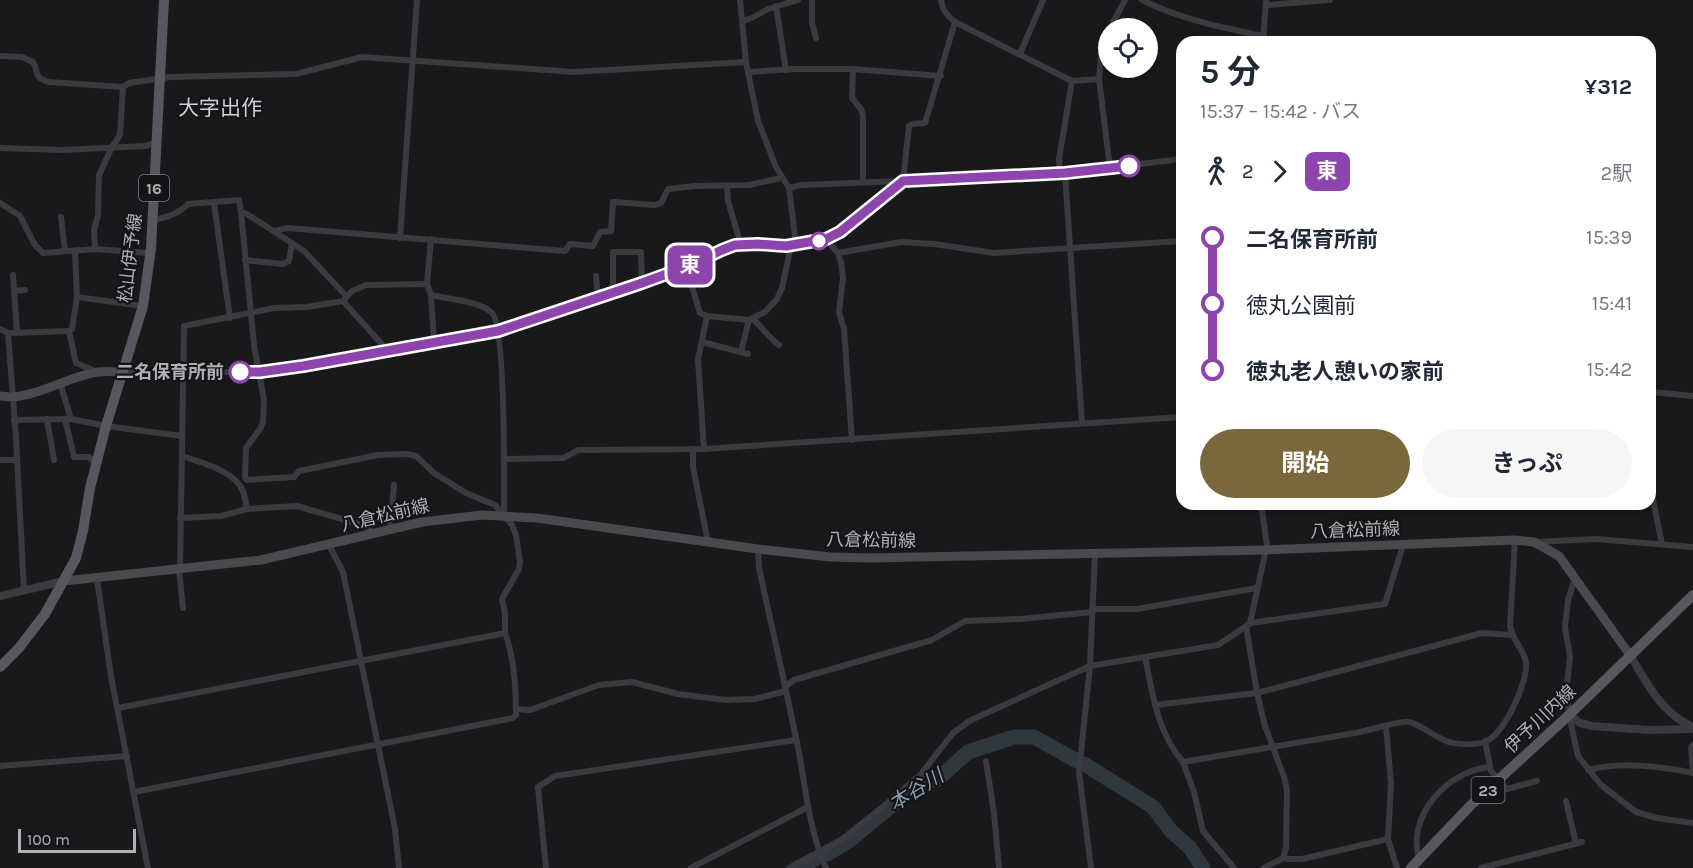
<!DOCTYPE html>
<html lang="ja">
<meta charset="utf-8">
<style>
:root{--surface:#fff;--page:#f6f6f7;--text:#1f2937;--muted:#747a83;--accent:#7a683c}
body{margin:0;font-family:Karla,"Noto Sans JP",sans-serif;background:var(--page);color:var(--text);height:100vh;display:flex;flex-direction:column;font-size:22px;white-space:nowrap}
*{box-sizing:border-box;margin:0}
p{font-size:20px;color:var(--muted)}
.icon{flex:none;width:33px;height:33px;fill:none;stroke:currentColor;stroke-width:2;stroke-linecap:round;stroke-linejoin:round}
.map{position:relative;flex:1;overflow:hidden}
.sheet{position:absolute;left:1176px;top:36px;width:480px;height:474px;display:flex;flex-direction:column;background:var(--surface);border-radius:18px;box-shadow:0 3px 9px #0003}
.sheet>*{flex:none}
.badge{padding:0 12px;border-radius:9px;font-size:21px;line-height:39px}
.fabs{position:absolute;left:1098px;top:18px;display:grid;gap:12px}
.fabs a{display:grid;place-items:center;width:60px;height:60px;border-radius:50%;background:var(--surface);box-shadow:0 3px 9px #0003;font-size:30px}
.scale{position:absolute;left:18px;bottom:15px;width:118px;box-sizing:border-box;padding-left:6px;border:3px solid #acb0ba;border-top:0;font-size:16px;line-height:21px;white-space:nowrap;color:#acb0ba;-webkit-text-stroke:4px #141416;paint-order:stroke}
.map>.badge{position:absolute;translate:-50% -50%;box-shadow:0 0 0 3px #fff}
.legs{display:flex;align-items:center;gap:9px;height:66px;padding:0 24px;font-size:20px}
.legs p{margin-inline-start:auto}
.summary{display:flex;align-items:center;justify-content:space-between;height:102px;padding:0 24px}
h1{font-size:33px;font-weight:700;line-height:45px}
.primary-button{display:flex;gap:12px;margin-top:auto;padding:12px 24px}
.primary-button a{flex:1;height:69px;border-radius:36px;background:var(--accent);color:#fff;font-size:24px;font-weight:700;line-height:69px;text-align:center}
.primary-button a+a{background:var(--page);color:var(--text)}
ul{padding:0 24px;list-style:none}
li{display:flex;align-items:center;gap:21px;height:66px;font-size:22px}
li i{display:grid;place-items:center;width:9px;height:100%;margin:0 8px;background:currentColor}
li i::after{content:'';width:15px;height:15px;margin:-8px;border:4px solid;border-radius:50%;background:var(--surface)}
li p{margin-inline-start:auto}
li:first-child i{background:linear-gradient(#0000 50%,currentColor 0)}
li:last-child i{background:linear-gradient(currentColor 50%,#0000 0)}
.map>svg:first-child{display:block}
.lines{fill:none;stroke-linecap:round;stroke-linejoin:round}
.river{stroke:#30383f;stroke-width:15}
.minor{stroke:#3a3b40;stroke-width:6}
.tertiary{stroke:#3a3b40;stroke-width:8}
.secondary{stroke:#494a50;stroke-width:9}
.primary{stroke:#57585f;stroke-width:10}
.line-1-casing{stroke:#fff;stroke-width:14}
.line-1{stroke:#8e44ad;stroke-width:9}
.stop-1-dot{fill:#fff;stroke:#8e44ad;stroke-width:3}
.labels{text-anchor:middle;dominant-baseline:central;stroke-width:4.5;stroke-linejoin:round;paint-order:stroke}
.shield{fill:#141416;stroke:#7e8189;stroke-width:1.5}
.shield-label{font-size:16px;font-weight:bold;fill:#acb0ba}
.street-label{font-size:18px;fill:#acb0ba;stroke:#141416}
.stop-label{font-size:18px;font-weight:bold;fill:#acb0ba;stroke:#141416;text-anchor:end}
.water-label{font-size:20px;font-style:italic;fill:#859db3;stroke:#141416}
.quarter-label{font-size:21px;fill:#cdd0d6;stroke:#141416}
</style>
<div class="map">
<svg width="1693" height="868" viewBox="0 0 1693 868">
<rect width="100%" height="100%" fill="#19191b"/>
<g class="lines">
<!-- river -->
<g class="river">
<polyline points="1084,764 1153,807 1171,831 1190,848 1203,868"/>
<polyline points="827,854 850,840 914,787 938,779 968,752 1014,737 1034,737 1077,761"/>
<polyline points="798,868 814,860"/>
</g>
<!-- minor -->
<g class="minor">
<polyline points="740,0 746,62 758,121 776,167 789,188 796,245"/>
<polyline points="812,0 812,23 816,38"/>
<path d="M 941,0 C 942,10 948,16 955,22 L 1072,81 L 1099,79"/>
<path d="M 1142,0 C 1180,19 1223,28 1264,36"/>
<polyline points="1266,5 1330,0"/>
<polyline points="776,6 786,70"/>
<polyline points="743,21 752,18 768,9 798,0"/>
<polyline points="1110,28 1125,0"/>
<polyline points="1108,31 1101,54 1099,79 1110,168"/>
<polyline points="1263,42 1266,0"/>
<polyline points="1020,54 1043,0"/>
<path d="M 0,56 L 22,57 L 33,62 C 40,73 32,77 49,82 L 123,87 L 129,83 L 170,77 L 296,74 L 362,57 L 574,72 L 746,62"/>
<polyline points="853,69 852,98 861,109 863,115 863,182"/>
<polyline points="748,72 794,69 853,69 941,76"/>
<polyline points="0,148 63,150 145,146 156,143"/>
<polyline points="1650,172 1651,490 1662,544"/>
<polyline points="1060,173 1059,159 1072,81"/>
<polyline points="1065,173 1082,423"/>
<polyline points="727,186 728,201 741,245"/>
<polyline points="789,188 801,185 903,181 909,126 912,124 925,123 955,22"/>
<polyline points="0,203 20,216 35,245 43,253 95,249 150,253"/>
<polyline points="214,203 230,318"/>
<polyline points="61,217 65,251"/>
<path d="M 152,220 C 165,218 179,214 188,204 L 239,200 L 241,212 L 247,214 L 304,251 L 346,296"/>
<polyline points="274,231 288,228 565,251 570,244 593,246 600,232 611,231 613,202 655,205 661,203 668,189 694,186 749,185 781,178"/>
<polyline points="400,238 417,0"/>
<path d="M 431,239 L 427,284 L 431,295 C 447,299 480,301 492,313 C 506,326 504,487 504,514"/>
<polyline points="826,239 838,253 841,262 843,278 839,312 844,329 852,440"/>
<polyline points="95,249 94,230 98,215 99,175 112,147 120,135 123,87"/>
<polyline points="838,253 901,242 934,244 994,253 1182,241"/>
<polyline points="245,260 283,264 289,261 292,244"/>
<polyline points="686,267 700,313 707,316 698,359 704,449"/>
<polyline points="13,275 17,332"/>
<polyline points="596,276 598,298"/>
<polyline points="15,291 25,290"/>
<polyline points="613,293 613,252 641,252 642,283"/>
<polyline points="431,295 434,342"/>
<polyline points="77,297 143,306"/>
<polyline points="343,301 387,350"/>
<polyline points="707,316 749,320 765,312 777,299 782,288 791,246"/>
<path d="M 753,319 C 763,328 768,337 779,345"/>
<polyline points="0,329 8,333 16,438 24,590"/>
<polyline points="69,331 76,363 95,371"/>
<polyline points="8,333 69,331 72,329 77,297 75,251"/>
<polyline points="702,342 748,354"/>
<polyline points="741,352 749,320"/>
<polyline points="122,372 259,372 498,331 686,267 735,245 758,244 796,245 826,239 840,232 903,181 1065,173 1182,159"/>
<polyline points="60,383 71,419"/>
<polyline points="1652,392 1693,396"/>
<polyline points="47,419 54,460"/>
<polyline points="65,419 74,457 89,457 92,460 98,460"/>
<polyline points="14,420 71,419 106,426 182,436"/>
<polyline points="693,449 693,467 708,542"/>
<path d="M 182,456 C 201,463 234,470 243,491 C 245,497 246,504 247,509"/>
<polyline points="505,459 564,458 578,450 704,449 1182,417"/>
<polyline points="0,460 17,460"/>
<polyline points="180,518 221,516 247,509 297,506 363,525 373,533"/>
<polyline points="390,529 394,485"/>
<polyline points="1535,542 1596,539 1693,547"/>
<polyline points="329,545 343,572 395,829 399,868"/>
<path d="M 758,549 L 759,568 C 772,628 786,688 798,748 C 806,788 809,831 826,868"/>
<polyline points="179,569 183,608"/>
<polyline points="180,569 184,326 274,308 307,307 343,301 352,291 366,285 427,284"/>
<polyline points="1575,578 1568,600 1565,627 1570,657 1567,684 1569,715 1578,756 1601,785 1636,812 1657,818 1693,823"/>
<polyline points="97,579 111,676 148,868"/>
<polyline points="1092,609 1137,609 1257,588"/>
<polyline points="1250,623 1385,604 1403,545"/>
<polyline points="1246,626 1257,693 1265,726 1284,777 1287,790 1286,848 1283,858 1264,868"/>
<path d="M 1145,657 C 1153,695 1157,732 1183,762"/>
<polyline points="786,686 794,680 932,640 965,621 1020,619 1092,612"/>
<polyline points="1155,705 1257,693 1482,633 1512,635"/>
<polyline points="118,708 505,633 505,613 502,599 519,569 520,562 516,535 512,525 495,505 466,493 434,473 416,456 406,454 378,455 299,471 294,477 247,480 245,477 246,448 260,429 263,422 264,400 254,345 241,212"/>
<polyline points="516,709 530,710 599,685 632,682 678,694 725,700 755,699 786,691"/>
<polyline points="1386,726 1391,783 1388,839 1397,868"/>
<polyline points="1485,741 1491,771 1507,789 1537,781"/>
<polyline points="1693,745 1691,748 1693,771"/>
<polyline points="986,761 994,813 999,868"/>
<polyline points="0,766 127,756"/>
<path d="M 1588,770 C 1621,761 1660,766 1693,773"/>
<path d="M 134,792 L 513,718 L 516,715 C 516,690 514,656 505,633"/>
<polyline points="1566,801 1576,843"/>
<polyline points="1283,858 1289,859 1302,859 1388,839"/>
<path d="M 1419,859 C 1406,816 1448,770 1490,767"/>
<polyline points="546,868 538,787 555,776 796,740"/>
<polyline points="691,868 808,807"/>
<polyline points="789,868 841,840 885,805 921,774 953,733 971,720 1090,666 1218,645 1246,626 1250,623 1267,545 1261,504"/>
<polyline points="1091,868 1079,772 1090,666 1095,553"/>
<path d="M 1234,868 L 1203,831 L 1194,792 L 1183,762 C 1240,752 1298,743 1355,733 C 1371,730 1387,724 1404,722 C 1417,720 1434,738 1449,742 C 1459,745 1475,745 1485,742 C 1504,735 1528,682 1526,663 C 1525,651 1512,640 1510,626 L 1515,540"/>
<polyline points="1481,868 1582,842"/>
</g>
<!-- tertiary -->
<g class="tertiary">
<polyline points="0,596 64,581"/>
<path d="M 1630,655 C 1646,682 1662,714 1693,727"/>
<polyline points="1569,715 1580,723 1592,726 1649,730 1693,729"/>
</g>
<!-- secondary -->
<g class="secondary">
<path d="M 0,396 C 31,402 67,376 98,372 C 106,371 114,372 122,372"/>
<polyline points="64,581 261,560 422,522 482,515 537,518 758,549 831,557 870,558 1266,550 1515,540 1534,542 1559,556 1630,655"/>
</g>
<!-- primary -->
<g class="primary">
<polyline points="0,667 19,648 45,614 76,558 83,531 90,488 106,426 143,306 151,248 164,0"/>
<polyline points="1411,868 1471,805 1569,715 1693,595"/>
</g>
</g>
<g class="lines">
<!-- line-1 casing -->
<g class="line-1-casing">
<polyline id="line-1" points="240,372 260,372 303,366 498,331 642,283 686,267 722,250 735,245 758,244 786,246 826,239 840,232 903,181 1065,173 1129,166"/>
</g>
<!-- line-1 -->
<use href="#line-1" class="line-1"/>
</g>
<!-- markers -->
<g class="stop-1-dot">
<circle cx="1129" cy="166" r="10"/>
<circle cx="819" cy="241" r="8"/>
<circle cx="240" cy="372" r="10"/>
</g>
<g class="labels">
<!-- shield labels -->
<g class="shield">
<rect x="139" y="175" width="30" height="26" rx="4.5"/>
<rect x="1471.5" y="777" width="33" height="26" rx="4.5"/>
</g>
<g class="shield-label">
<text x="154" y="188">16</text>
<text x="1488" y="790">23</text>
</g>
<!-- street labels -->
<g class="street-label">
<text transform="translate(130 258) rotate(-83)">松山伊予線</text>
<text transform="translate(385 515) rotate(-13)">八倉松前線</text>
<text transform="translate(1355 530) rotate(-2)">八倉松前線</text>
<text transform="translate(871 540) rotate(1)">八倉松前線</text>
<text transform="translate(1540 719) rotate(-43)">伊予川内線</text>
</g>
<!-- stop labels -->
<g class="stop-label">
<text x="224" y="372">二名保育所前</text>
</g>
<!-- water labels -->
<g class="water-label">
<text transform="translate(916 790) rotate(-32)">本谷川</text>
</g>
<!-- quarter labels -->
<g class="quarter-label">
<text x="220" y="108">大字出作</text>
</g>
</g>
</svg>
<div class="fabs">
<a><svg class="icon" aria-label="locate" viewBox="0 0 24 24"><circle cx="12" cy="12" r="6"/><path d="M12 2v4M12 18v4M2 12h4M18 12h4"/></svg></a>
</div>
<div class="scale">100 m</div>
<b class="badge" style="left:690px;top:265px;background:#8e44ad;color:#fff">東</b>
<section class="sheet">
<div class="summary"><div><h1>5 分</h1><p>15:37 – 15:42 · バス</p></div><b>¥312</b></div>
<div class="legs"><svg class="icon" aria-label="walk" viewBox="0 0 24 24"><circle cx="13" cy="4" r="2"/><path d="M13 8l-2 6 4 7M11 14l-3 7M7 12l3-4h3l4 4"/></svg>2<svg class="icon" aria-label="forward" viewBox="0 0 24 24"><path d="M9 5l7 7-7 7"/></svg><b class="badge" style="background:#8e44ad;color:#fff">東</b><p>2駅</p></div>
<ul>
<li><i style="color:#8e44ad"></i><b>二名保育所前</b><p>15:39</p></li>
<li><i style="color:#8e44ad"></i><span>徳丸公園前</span><p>15:41</p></li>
<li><i style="color:#8e44ad"></i><b>徳丸老人憩いの家前</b><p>15:42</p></li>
</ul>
<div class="primary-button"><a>開始</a><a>きっぷ</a></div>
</section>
</div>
